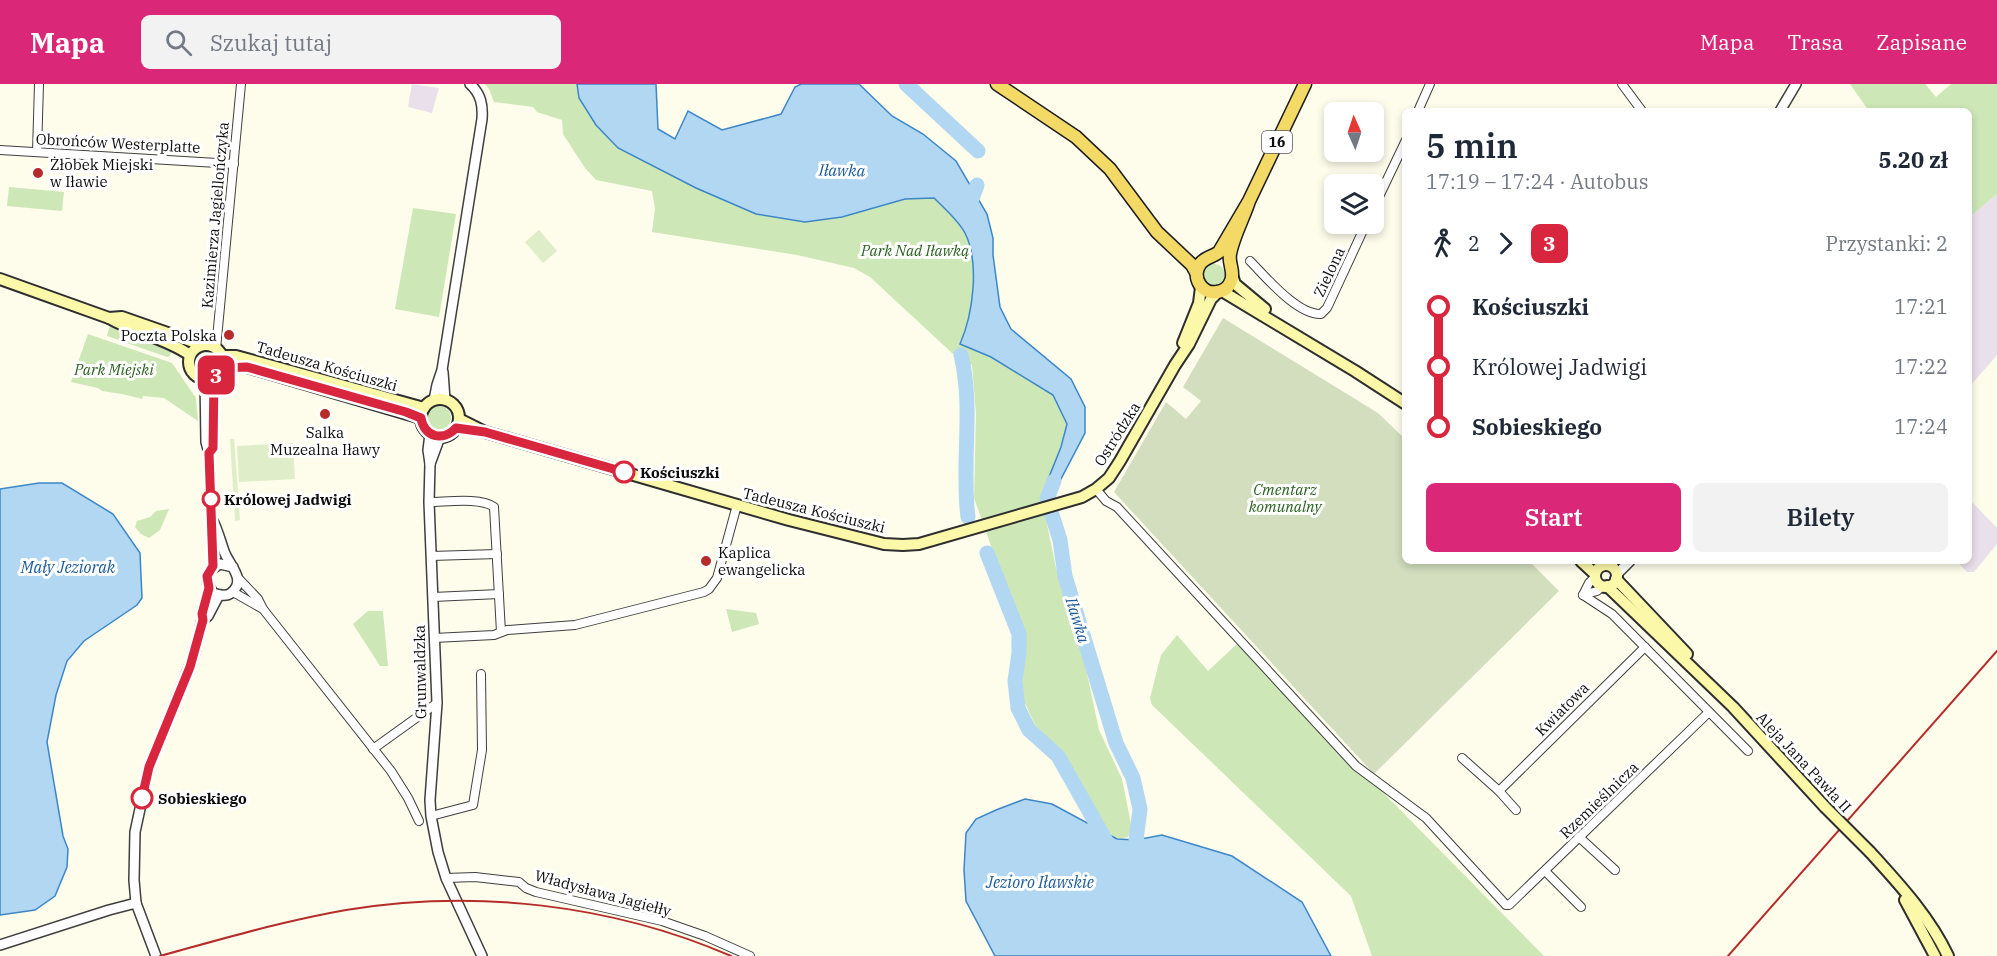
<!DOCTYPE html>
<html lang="pl">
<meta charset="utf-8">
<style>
:root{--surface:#fff;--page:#f2f2f3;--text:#1f2937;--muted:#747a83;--accent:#db2777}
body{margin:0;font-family:"IBM Plex Serif",serif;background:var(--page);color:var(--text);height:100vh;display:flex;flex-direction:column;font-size:22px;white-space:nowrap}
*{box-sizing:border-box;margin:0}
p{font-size:20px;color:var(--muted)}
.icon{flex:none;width:33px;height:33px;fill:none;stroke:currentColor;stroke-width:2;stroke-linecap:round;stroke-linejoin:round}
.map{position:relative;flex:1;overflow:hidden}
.sheet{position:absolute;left:1402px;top:24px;width:570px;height:456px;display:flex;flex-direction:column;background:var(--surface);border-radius:9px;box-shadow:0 3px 9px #0003}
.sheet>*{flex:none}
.badge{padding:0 12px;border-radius:9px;font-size:21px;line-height:39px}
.needle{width:39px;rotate:357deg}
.controls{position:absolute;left:1324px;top:18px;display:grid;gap:12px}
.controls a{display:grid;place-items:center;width:60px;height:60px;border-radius:9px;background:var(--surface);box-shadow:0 3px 9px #0003;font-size:30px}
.map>.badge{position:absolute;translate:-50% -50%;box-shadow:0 0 0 3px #fff}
.legs{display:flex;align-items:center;gap:9px;height:66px;padding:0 24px;font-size:20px}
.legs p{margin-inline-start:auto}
.head{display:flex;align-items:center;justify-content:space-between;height:102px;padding:0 24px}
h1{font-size:33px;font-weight:600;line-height:45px}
.action{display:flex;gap:12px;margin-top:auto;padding:12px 24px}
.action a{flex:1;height:69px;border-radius:9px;background:var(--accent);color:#fff;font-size:24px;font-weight:600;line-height:69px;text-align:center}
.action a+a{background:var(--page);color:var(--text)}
ul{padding:0 24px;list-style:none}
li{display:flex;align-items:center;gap:21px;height:60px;font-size:22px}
li i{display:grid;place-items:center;width:9px;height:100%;margin:0 8px;background:currentColor}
li i::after{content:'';width:15px;height:15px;margin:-8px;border:4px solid;border-radius:50%;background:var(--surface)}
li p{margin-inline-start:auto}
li:first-child i{background:linear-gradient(#0000 50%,currentColor 0)}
li:last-child i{background:linear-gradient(currentColor 50%,#0000 0)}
header{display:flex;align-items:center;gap:36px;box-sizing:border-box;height:84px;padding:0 30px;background:var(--accent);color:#fff}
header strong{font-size:28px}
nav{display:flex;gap:33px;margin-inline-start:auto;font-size:21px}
.search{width:420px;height:54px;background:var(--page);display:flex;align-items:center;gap:15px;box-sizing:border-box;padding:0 21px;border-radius:9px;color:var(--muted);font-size:22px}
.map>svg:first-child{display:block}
.industrial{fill:#eae0eb}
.green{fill:#cde7b7}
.cemetery{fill:#d2debe}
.pitch{fill:#dfeec8}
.water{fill:#b2d7f3;stroke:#3c87c8;stroke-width:1.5}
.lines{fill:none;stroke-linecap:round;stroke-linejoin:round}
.river{stroke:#b2d7f3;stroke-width:15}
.minor-casing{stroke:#3f3f3f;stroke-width:10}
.tertiary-casing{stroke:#3f3f3f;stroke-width:12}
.secondary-casing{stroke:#2e2e2e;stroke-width:14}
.primary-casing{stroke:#1d1d1d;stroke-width:15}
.minor{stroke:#fff;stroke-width:8}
.tertiary{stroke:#fff;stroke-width:9}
.secondary{stroke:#fcf8a9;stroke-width:10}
.primary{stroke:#f3da66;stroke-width:12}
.rail{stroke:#b62c2a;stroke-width:2}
.secondary-bridge-casing{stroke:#2e2e2e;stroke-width:14;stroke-linecap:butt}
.secondary-bridge{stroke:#fcf8a9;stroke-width:10}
.line-1-casing{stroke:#fff;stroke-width:14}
.line-1{stroke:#d7263d;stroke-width:9}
.poi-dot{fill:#b62c2a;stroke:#fff;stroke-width:2}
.stop-1-dot{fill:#fff;stroke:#d7263d;stroke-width:3}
.labels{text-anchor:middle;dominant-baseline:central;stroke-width:6;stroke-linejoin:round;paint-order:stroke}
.shield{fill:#fff;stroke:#555;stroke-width:1.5}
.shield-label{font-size:14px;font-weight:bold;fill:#0c0c0c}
.street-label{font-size:15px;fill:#0c0c0c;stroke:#fff}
.poi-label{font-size:15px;fill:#0c0c0c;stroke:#fff;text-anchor:start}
.park-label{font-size:15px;font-style:italic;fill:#29611f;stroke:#fff}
.stop-label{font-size:15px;font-weight:bold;fill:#0c0c0c;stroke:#fff;text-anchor:start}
.water-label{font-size:16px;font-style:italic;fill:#1a5a98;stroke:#fff}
</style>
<header>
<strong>Mapa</strong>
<div class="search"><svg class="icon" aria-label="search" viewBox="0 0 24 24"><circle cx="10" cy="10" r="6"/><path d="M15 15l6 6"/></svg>Szukaj tutaj</div>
<nav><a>Mapa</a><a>Trasa</a><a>Zapisane</a></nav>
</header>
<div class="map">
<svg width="1997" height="872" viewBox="0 0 1997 872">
<rect width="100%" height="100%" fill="#fefceb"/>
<!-- industrial -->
<g class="industrial">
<polygon points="412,0 439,4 432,29 408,23"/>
<polygon points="1997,110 1997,271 1970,302 1970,133"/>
<polygon points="1970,416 1997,444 1997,460 1974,488 1967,488 1957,477 1970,477"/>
</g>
<!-- green -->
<g class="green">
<path d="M 485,0 L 577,0 L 579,14 L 843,133 L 905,115 L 934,114 C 944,124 958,135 965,149 C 980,178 973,230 960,260 L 991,273 L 1053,311 L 1067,339 L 1061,363 L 1045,403 L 1042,416 L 1056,484 L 1079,552 L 1099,646 L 1122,695 L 1132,745 L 1128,753 L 1117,755 L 1103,748 L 1085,709 L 1058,665 L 1037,645 L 1022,613 L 1021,546 L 974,414 L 976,330 L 972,281 L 952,269 L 870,193 L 854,184 L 797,171 L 652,148 L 655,125 L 652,107 L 596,96 L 585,84 L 563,50 L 562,36 L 537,28 L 533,23 L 494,18 L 489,5 Z"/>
<polygon points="1850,0 1925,0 1936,13 1951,0 1997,0 1997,110 1970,133 1970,27 1869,27"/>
<polygon points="9,103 64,108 62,127 7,122"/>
<polygon points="413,124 456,130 439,233 395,225"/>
<circle cx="1214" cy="191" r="11"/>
<polygon points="110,241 172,264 170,272 167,273 107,252"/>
<polygon points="88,250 172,279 196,314 198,337 164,314 143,312 142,315 122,310 102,307 98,304 71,298"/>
<circle cx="205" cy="277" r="11"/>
<circle cx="439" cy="334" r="12"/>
<polygon points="169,425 160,446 149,454 141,450 135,443 137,437 150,433 156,427"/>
<polygon points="726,525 756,529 759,540 732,548"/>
<polygon points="368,527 383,527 388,582 380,582 353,540"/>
<polygon points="1177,551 1208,587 1237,560 1544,872 1372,872 1351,812 1152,621 1150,614 1161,571"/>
</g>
<!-- cemetery -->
<polygon class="cemetery" points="1223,234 1378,329 1405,355 1406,477 1529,477 1559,507 1374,690 1114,408 1166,318 1186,335 1201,317 1183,303"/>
<!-- pitch -->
<g class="pitch">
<polygon points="539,146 557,167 543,179 525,158"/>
<polygon points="230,355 234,355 240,436 235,437"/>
<polygon points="293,359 295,395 239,398 237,362"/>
</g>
<!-- water -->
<g class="water">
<path d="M 577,0 L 656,0 L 658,45 L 675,55 L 688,27 L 722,46 L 781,30 L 795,3 L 801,0 L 859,0 L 892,32 L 923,50 L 956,77 L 987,130 L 993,154 L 993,171 L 1000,223 L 1011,245 L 1071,295 L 1085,323 L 1085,349 L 1051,414 L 1042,416 L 1045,403 L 1061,363 L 1067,340 L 1053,311 L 991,273 L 960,260 C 973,230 980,179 965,149 C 958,136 944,124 934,114 L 905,115 L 842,133 L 805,138 L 756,130 L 696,104 L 618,64 L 596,41 L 579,14 Z"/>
<polygon points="39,399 62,399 113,430 140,469 142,514 137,521 84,557 67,577 56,611 47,658 63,752 68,765 67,783 55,812 35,826 0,831 0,405"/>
<polygon points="1025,715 1052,720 1117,755 1136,756 1162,751 1232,772 1302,818 1331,872 995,872 966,817 964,786 966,749 976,735 996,726"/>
</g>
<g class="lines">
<!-- river -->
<g class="river">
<polyline points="906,0 978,67"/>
<polyline points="968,125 977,101"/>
<path d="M 961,271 C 974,324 961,380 968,433"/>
<polyline points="1054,397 1047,415 1060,456 1065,492 1116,659 1133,694 1140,725 1136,756 1147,774"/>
<polyline points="987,469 1019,550 1019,569 1015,597 1018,624 1029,646 1058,672 1110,764"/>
</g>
<!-- minor casing -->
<g class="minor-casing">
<g id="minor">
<polyline points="1622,0 1642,27"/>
<polyline points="1418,27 1430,0"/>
<polyline points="0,66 234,80"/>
<polyline points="37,68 39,0"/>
<polyline points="1374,123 1406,56"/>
<path d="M 1250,177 C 1266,193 1297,231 1321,230 L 1327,224 L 1366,140"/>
<polyline points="216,265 241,0"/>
<polyline points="1096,405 1106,417 1117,423 1356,682 1426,734 1506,821 1509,821 1709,628"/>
<path d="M 429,418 C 446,418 481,413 494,423 L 501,548"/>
<polyline points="431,472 497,470"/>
<polyline points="239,495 258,515 263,525 391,687 408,714 419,737"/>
<polyline points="233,508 263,525"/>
<polyline points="1583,511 1612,530 1748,667"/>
<polyline points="1583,511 1597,507 1603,502"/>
<polyline points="1583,511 1589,499 1595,493"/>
<polyline points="433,513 499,510"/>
<polyline points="434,554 494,551 507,546 575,541 704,508 709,505 717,494 737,421"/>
<polyline points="373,665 437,619"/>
<polyline points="1462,674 1499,707 1516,726"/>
<polyline points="1499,707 1645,563"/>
<polyline points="431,732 473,721 482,666 481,590"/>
<polyline points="1579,753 1615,786"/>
<polyline points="1545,787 1581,823"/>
<polyline points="446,794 475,793 519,798 526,804 536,808 662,837 705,852 750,872"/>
</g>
</g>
<!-- tertiary casing -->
<g class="tertiary-casing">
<g id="tertiary">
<polyline points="1780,27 1796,0"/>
<polyline points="443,288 445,316"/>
<polyline points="205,295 206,358 209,369 213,482"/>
<path d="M 434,316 L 437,301 L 442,286 L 482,35 C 483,21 481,10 470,0"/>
<polyline points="430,350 428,366 430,380 429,418 437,619 430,716 431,732 438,768 446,794 482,872"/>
<polyline points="209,369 213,364 214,293"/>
<polyline points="430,380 440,353"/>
<path d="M 212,435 C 218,446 220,456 224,467 C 228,480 248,496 231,509 C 226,513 219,511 213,509 L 207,498 L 209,487 L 220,480 L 233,483"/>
<polyline points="1609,481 1614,477"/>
<polyline points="1617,490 1630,477"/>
<polyline points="203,536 208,532 219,511"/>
<polyline points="0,861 109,826 136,819"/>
<polyline points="156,872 136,819 134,796 135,748 149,683 195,568 209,504"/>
</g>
</g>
<!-- secondary casing -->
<g class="secondary-casing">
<g id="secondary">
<polyline points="1233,194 1235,200 1265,225"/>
<path d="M 0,195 L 109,234 C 135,249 166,254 190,271"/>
<polyline points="1222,207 1355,287 1406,320"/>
<polyline points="109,234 122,233 202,261"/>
<polyline points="1183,259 1199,219 1201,203"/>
<circle cx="206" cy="278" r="17"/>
<polyline points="221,272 236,272 424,324"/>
<polyline points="222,283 247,283 421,334"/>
<circle cx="440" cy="334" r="19"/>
<polyline points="459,335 485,348 789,436 884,460 903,461 919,460 1082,413 1096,405 1109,394 1120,377 1175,281 1189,260 1211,215 1217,209"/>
<polyline points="1581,477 1595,490"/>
<circle cx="1606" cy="492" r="11"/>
<polyline points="1616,495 1687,570"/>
<polyline points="1607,502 1733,623 1825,723"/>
<path d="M 1870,768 C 1899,800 1929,832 1948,872"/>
<polyline points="1905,816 1935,872"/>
</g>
</g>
<!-- primary casing -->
<g class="primary-casing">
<g id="primary">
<polyline points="997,0 1076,53 1110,85 1157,148 1192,181 1196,188"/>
<path d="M 1249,117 C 1244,133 1233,153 1230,170 C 1228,179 1235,188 1231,197 C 1229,203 1224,207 1217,208 C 1202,211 1191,193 1200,180 C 1205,173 1213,173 1219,168 L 1249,117 L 1305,0"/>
</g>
</g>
<!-- minor -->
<use href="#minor" class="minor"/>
<!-- tertiary -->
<use href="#tertiary" class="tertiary"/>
<!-- secondary -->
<use href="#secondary" class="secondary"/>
<!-- primary -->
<use href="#primary" class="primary"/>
<!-- rail -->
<g class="rail">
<path d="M 160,872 C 222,855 283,837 346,826 C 475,805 611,820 731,872"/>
<polyline points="1728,872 1997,567"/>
</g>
<!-- secondary-bridge casing -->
<g class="secondary-bridge-casing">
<polyline id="secondary-bridge" points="1825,723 1870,768"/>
</g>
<!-- secondary-bridge -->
<use href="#secondary-bridge" class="secondary-bridge"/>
</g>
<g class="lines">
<!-- line-1 casing -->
<g class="line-1-casing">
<path id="line-1" d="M 142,714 L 149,683 L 190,583 L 203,536 L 202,530 L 209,504 L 207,492 L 213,482 L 209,369 L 213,364 L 214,293 L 222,284 L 247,283 L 406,328 L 421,334 C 424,353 443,358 456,344 L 485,348 L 624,388"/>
</g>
<!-- line-1 -->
<use href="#line-1" class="line-1"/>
</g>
<!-- markers -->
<g class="poi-dot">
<circle cx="38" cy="89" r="6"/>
<circle cx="229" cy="251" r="6"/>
<circle cx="325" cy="330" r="6"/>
<circle cx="706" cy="477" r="6"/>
</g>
<g class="stop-1-dot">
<circle cx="624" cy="388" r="10"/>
<circle cx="211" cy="415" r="8"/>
<circle cx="142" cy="714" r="10"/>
</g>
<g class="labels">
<!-- shield labels -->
<rect class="shield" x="1262" y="47" width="30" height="22" rx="4.5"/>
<g class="shield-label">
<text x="1277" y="58">16</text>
</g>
<!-- street labels -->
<g class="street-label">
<text transform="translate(118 59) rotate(3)">Obrońców Westerplatte</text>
<text transform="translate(215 131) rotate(-85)">Kazimierza Jagiellończyka</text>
<text transform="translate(1329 188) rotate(-65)">Zielona</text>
<text transform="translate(327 282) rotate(16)">Tadeusza Kościuszki</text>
<text transform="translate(1117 350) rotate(-58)">Ostródzka</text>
<text transform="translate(814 426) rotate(14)">Tadeusza Kościuszki</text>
<text transform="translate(420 588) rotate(-91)">Grunwaldzka</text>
<text transform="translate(1562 625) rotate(-45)">Kwiatowa</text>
<text transform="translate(1804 678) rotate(47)">Aleja Jana Pawła II</text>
<text transform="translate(1599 716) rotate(-44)">Rzemieślnicza</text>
<text transform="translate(603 809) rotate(15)">Władysława Jagiełły</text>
</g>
<!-- poi labels -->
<g class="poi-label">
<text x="50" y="80">Żłobek Miejski<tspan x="50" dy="17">w Iławie</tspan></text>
<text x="217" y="251" text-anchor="end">Poczta Polska</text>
<text x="325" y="348" text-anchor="middle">Salka<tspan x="325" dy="17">Muzealna Iławy</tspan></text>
<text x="718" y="468">Kaplica<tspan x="718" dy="17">ewangelicka</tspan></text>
</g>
<!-- park labels -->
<g class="park-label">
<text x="915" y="166">Park Nad Iławką</text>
<text x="114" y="285">Park Miejski</text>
<text x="1285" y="405">Cmentarz<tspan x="1285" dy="17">komunalny</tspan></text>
</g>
<!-- stop labels -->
<g class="stop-label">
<text x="640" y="388">Kościuszki</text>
<text x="224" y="415">Królowej Jadwigi</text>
<text x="158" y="714">Sobieskiego</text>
</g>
<!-- water labels -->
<g class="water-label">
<text transform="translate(842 86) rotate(1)">Iławka</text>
<text x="68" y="483">Mały Jeziorak</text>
<text transform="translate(1078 536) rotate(73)">Iławka</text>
<text x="1040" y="798">Jezioro Iławskie</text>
</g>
</g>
</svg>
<div class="controls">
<a><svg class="needle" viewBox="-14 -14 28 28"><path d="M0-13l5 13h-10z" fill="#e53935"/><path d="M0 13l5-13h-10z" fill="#747a83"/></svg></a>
<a><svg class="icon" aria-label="layers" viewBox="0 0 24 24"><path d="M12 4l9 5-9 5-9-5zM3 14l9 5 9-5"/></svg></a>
</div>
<b class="badge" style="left:216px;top:291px;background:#d7263d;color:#fff">3</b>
<section class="sheet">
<div class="head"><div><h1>5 min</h1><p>17:19 – 17:24 · Autobus</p></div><b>5.20 zł</b></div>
<div class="legs"><svg class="icon" aria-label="walk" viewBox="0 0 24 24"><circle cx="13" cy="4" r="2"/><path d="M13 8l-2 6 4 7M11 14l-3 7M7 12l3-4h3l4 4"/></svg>2<svg class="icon" aria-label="forward" viewBox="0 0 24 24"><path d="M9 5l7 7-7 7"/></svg><b class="badge" style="background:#d7263d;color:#fff">3</b><p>Przystanki: 2</p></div>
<ul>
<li><i style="color:#d7263d"></i><b>Kościuszki</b><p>17:21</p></li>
<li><i style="color:#d7263d"></i><span>Królowej Jadwigi</span><p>17:22</p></li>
<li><i style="color:#d7263d"></i><b>Sobieskiego</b><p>17:24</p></li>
</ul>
<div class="action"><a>Start</a><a>Bilety</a></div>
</section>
</div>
